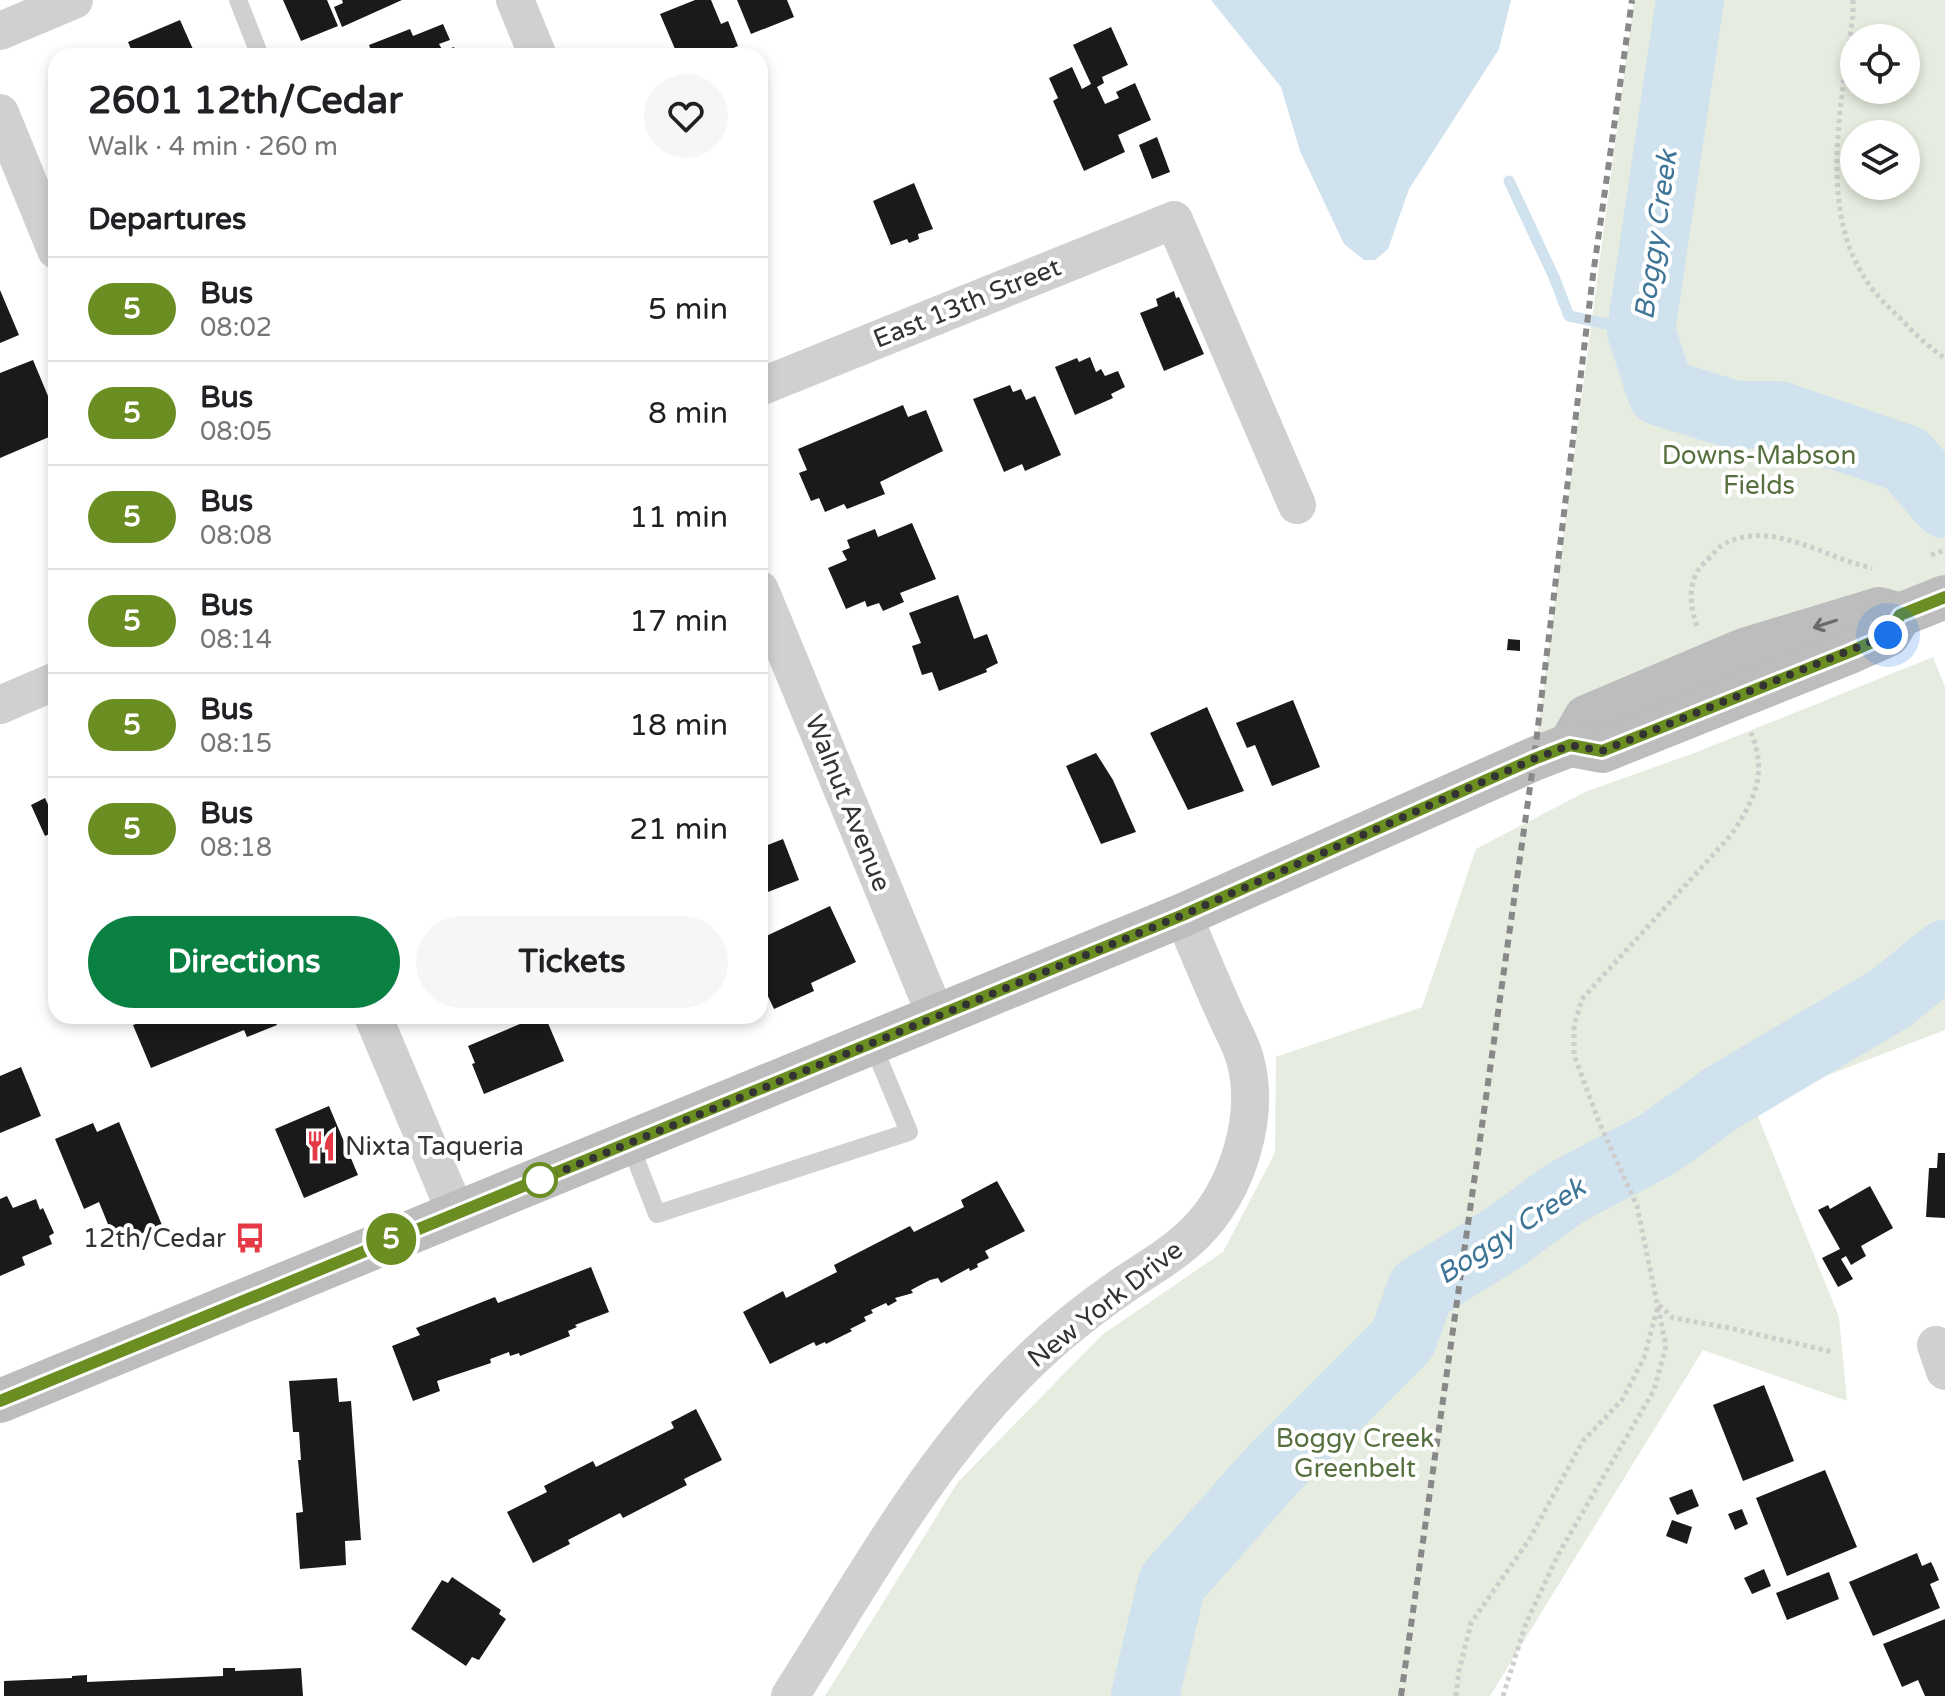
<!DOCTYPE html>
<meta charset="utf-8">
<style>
:root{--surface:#fff;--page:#f6f6f6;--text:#202124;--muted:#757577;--line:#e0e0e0;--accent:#0b8043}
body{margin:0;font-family:"Varela Round",sans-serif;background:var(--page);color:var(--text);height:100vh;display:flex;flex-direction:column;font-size:30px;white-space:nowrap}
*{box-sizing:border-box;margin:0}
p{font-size:26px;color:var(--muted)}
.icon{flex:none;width:44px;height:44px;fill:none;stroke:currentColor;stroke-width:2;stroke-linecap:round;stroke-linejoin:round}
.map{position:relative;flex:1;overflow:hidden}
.drawer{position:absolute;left:48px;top:48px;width:720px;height:976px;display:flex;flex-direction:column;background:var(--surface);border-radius:24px;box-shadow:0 4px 12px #0003}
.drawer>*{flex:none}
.badge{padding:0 16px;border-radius:26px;font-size:28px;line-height:52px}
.controls{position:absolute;left:1840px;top:24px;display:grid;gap:16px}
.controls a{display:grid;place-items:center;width:80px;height:80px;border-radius:50%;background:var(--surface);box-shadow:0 4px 12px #0003;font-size:40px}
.you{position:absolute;width:40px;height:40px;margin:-20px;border:6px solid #fff;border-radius:50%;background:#1a73e8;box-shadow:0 0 0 12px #1a73e833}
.map>.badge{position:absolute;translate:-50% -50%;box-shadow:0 0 0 4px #fff}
h2{padding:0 40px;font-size:30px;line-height:72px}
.round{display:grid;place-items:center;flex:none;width:84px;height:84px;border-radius:42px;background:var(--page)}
.headline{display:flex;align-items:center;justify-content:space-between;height:136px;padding:0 40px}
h1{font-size:38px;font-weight:800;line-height:60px}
.action{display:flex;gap:16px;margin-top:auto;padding:16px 40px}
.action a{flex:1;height:92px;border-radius:48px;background:var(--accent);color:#fff;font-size:32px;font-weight:800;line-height:92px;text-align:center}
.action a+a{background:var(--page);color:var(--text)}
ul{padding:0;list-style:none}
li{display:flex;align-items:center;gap:24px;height:104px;padding:0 40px;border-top:2px solid var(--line)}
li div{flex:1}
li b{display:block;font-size:30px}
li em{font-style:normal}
li .badge{min-width:88px;font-weight:700;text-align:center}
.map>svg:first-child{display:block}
.green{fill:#e6ecdf;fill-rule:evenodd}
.water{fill:#cfe2ee}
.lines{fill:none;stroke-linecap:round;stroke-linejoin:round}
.stream{stroke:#cfe2ee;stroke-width:11}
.river{stroke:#cfe2ee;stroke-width:68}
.building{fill:#1a1a1a}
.path{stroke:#cdcdcd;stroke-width:5;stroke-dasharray:4 4;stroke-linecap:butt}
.lane{stroke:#d0d0d0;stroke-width:18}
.street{stroke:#d0d0d0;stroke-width:38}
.secondary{stroke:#bdbdbd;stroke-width:44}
.rail{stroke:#888;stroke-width:6;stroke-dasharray:8 6;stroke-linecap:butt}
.oneway{stroke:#6a6a6a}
.line-casing{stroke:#fff;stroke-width:18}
.line{stroke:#6b8e23;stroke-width:12}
.walk{stroke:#333;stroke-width:8;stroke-dasharray:0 14.4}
.stop-dot{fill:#fff;stroke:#6b8e23;stroke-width:4}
.labels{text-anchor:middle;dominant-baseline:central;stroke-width:8;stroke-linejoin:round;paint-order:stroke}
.street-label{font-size:26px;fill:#333;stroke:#fff}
.park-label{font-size:26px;fill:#56703f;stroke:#fff}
.poi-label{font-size:26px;fill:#333;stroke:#fff;text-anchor:start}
.water-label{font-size:28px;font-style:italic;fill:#3f7597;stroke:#fff}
</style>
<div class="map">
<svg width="1945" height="1696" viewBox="0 0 1945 1696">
<rect width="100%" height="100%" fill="#fff"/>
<!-- green -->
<g class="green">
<path d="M 1634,0 L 1945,0 L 1945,597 L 1534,759 ZM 1854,38 L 1906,38 L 1906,90 L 1854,90 ZM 1854,134 L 1906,134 L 1906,186 L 1854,186 Z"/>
<polygon points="1933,657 1945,687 1945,1030 1753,1104 1839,1317 1847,1401 1703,1350 1490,1696 825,1696 958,1482 1102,1335 1223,1252 1275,1153 1276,1057 1422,1007 1476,849 1585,792 1697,752"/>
</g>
<!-- water -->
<polygon class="water" points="1211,0 1511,0 1499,49 1409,189 1388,249 1375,260 1364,260 1344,244 1300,151 1281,87"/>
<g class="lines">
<!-- stream -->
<polyline class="stream" points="1509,181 1554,277 1569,316 1641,331"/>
<!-- river -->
<g class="river">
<polyline points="1690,0 1641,331 1661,392 1735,415 1778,415 1906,459 1945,504"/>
<polyline points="1145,1696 1172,1583 1273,1469 1403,1339 1421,1289 1502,1239 1565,1193 1658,1144 1722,1098 1891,998 1945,954"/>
</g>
</g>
<!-- building -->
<g class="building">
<polygon points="283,0 327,0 338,26 301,41"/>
<polygon points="342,0 402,0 342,27 334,7 343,3"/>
<polygon points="695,0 711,0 721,24 728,21 738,46 719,54 717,49 701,56 678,56 660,14"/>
<polygon points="737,0 787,0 794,17 751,34"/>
<polygon points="180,20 196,56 134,56 128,42"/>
<polygon points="443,24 450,40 439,44 443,51 454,47 457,56 373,56 369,45 410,29 413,36"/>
<polygon points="1111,27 1128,65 1102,77 1104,83 1097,87 1105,104 1119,98 1116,92 1135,83 1151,120 1118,135 1125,152 1084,171 1053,101 1058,98 1049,78 1072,67 1082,89 1091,84 1073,45"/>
<polygon points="1157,137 1170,172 1152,179 1139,145"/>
<polygon points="914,183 933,229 918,234 919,239 909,243 907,239 891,245 873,201"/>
<polygon points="0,290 19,335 0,343"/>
<polygon points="1174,291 1176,298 1179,297 1204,354 1164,371 1140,313 1158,306 1156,299"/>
<polygon points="1090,357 1096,372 1101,369 1105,376 1118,371 1125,387 1111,394 1113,398 1075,415 1055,367 1077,358 1079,362"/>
<polygon points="33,360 48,396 56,393 56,434 0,458 0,373"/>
<polygon points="1010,385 1013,392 1021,389 1026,400 1035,396 1061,455 1025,471 1022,464 1004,472 973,399"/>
<polygon points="903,405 908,417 926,410 943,451 880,482 885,494 847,509 844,504 825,512 819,498 811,501 799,473 807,470 798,449"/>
<polygon points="912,523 936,579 900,593 904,602 883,611 879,603 867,607 865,601 846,609 828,568 847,560 842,551 850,548 847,540 875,529 878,537"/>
<polygon points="958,595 974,639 987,634 998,663 986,669 987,672 939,691 932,672 922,675 912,646 921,643 909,613"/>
<polygon points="1508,639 1520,640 1520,651 1507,650"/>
<polygon points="1293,700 1320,767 1272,786 1255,745 1247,748 1236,723"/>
<polygon points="1207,707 1244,791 1188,810 1150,733"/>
<polygon points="1096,753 1113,780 1136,832 1101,844 1066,766"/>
<polygon points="45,798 56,822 56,831 45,836 31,805"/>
<polygon points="783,839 799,880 760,895 760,848"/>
<polygon points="830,906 856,962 811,983 814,991 774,1009 766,992 760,995 760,939"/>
<polygon points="143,1016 273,1016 277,1025 247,1037 244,1030 151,1068 133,1025 145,1021"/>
<polygon points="539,1016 545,1016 564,1061 484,1094 472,1064 475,1063 468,1046"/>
<polygon points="21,1067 41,1116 0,1133 0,1076"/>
<polygon points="329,1106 358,1175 304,1198 275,1129"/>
<polygon points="119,1122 162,1225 116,1244 99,1202 84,1209 55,1139 93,1123 97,1132"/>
<polygon points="1938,1153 1945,1153 1945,1218 1926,1217 1929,1168 1937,1168"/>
<polygon points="997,1181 1025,1231 985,1251 989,1258 977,1264 978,1267 970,1271 969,1268 941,1283 938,1278 930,1280 911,1290 913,1293 895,1298 897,1301 888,1306 886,1303 871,1310 873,1313 864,1317 866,1321 850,1329 852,1331 826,1344 825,1342 816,1346 814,1342 770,1364 743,1312 783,1291 786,1298 837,1272 834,1265 840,1262 910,1226 914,1232 964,1207 961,1200"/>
<polygon points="1870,1186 1893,1228 1861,1246 1866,1256 1851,1265 1846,1256 1841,1259 1853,1279 1838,1287 1822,1258 1840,1249 1818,1210 1828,1205 1830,1209"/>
<polygon points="7,1196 13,1208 36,1199 40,1210 43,1208 54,1233 49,1236 52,1244 22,1257 25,1265 0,1276 0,1199"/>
<polygon points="591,1267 609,1312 575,1325 577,1327 568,1331 570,1336 520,1356 519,1353 510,1356 509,1352 490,1359 491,1363 437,1381 440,1391 413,1401 392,1346 420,1335 416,1328 495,1297 498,1303"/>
<polygon points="337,1378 339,1402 351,1401 361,1540 345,1541 346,1565 300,1569 296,1513 303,1512 298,1460 301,1460 299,1432 293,1432 289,1381"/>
<polygon points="1764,1385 1794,1461 1743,1481 1713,1405"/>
<polygon points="696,1409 722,1460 684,1479 687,1485 623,1518 620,1513 568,1540 570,1544 533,1563 507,1512 547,1492 544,1486 593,1461 596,1467 674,1428 671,1422"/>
<polygon points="1825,1470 1857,1547 1787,1576 1756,1498"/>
<polygon points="1692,1489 1699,1506 1677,1515 1669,1498"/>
<polygon points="1742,1509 1748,1524 1735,1530 1728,1514"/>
<polygon points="1672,1520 1692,1527 1687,1544 1666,1536"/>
<polygon points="1917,1553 1922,1566 1931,1562 1934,1568 1939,1580 1930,1584 1940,1608 1873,1636 1849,1582"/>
<polygon points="1764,1569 1771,1586 1752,1594 1744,1578"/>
<polygon points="1829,1572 1839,1599 1787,1620 1776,1593"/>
<polygon points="452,1577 501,1610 499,1614 506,1619 479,1660 472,1657 466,1666 411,1629 442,1580 448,1583"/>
<polygon points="1945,1619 1945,1696 1925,1696 1918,1680 1902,1687 1883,1644"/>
<polygon points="223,1668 235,1668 235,1671 301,1668 303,1696 4,1696 4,1681 72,1678 72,1676 87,1675 87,1682 223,1676"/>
</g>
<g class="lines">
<!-- path -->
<g class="path">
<path d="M 1853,0 L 1853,15 C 1843,93 1819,198 1860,270 C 1870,289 1884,303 1899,317 C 1913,332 1927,346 1945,358"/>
<polyline points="1931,555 1945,550"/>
<path d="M 1697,626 C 1689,604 1687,579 1705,562 C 1712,556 1719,545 1728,542 C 1775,521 1825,558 1872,568"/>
<polyline points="1659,1305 1673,1318 1730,1328 1833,1352"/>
<polyline points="1456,1696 1459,1671 1471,1623 1529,1540 1583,1441 1622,1400 1644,1358 1658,1306"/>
<path d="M 1503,1696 L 1526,1623 L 1559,1553 L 1654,1390 L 1666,1346 L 1637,1206 L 1599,1122 L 1574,1055 L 1574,1026 L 1582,999 L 1731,835 C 1754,801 1768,774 1751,733"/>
</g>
<!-- lane -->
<g class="lane">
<polyline points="238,0 260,56"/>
<polyline points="629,1142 657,1214 909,1132 872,1043"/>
</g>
<!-- street -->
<g class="street">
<polyline points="515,0 538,56"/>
<polyline points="0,31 74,0"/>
<polyline points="0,113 56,250"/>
<polyline points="760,387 1174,220 1297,505"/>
<polyline points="760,590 936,1016"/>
<polyline points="0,705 56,681"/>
<polyline points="373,1016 456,1213"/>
<polyline points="1936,1345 1945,1371"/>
<path d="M 790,1696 C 857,1591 918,1479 1003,1388 C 1038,1350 1080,1315 1122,1286 C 1147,1269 1174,1254 1195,1233 C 1237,1191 1261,1117 1245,1059 C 1241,1044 1232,1029 1226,1015 C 1211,982 1197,948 1183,915"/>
</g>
<!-- secondary -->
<g class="secondary">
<polyline points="1570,745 1586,717 1744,650 1879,609 1900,615"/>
<polyline points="0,1401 1183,915 1534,759 1570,745 1602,751 1852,651 1888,635 1900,615 1945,597"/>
</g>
<!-- rail -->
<polyline class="rail" points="1401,1696 1534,759 1593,275 1632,0"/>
</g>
<!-- one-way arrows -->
<defs><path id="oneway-shaft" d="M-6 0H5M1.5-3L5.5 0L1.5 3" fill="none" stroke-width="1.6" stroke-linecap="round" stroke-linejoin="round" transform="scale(2)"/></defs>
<use class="oneway" href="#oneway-shaft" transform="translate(1825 624) rotate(162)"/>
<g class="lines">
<!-- line casing -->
<g class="line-casing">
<polyline id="line" points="0,1401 1183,915 1534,759 1570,745 1602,751 1852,651 1888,635 1900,615 1945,597"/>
</g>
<!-- line -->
<use href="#line" class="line"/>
<!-- walk -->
<polyline class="walk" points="540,1180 1183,915 1534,759 1570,745 1602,751 1888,635"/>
</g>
<!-- icons -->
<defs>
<g id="restaurant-bare" transform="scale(2.4)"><path d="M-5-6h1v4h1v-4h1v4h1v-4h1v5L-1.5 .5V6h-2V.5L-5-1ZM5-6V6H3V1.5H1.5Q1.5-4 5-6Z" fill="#e63946" stroke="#fff" stroke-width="2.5" paint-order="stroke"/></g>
<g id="bus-bare" transform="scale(2.4)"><path d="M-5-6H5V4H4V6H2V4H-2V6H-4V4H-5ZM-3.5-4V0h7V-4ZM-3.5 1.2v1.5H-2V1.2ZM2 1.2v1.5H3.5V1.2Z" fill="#e63946" stroke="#fff" stroke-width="2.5" paint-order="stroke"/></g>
</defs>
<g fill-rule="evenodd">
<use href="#restaurant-bare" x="321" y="1146"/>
<use href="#bus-bare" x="250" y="1238"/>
</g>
<!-- markers -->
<circle class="stop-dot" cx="540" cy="1180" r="16"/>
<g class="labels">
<!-- street labels -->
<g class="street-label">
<text transform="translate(967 303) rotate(-22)">East 13th Street</text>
<text transform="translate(848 803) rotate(68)">Walnut Avenue</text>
<text transform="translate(1105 1304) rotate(-38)">New York Drive</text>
</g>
<!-- park labels -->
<g class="park-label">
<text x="1759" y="455">Downs-Mabson<tspan x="1759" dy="30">Fields</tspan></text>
<text x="1355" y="1438">Boggy Creek<tspan x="1355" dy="30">Greenbelt</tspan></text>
</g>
<!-- poi labels -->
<g class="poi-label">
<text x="345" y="1146">Nixta Taqueria</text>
<text x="226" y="1238" text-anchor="end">12th/Cedar</text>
</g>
<!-- water labels -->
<g class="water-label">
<text transform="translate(1656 235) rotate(-82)">Boggy Creek</text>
<text transform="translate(1511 1231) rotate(-33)">Boggy Creek</text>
</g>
</g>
</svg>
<div class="controls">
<a><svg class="icon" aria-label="locate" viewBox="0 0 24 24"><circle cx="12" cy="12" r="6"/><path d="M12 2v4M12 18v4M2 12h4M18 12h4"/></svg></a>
<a><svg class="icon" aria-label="layers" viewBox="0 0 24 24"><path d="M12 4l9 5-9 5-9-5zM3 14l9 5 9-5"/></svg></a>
</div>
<div class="you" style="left:1888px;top:635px"></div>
<b class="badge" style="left:391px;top:1239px;background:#6b8e23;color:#fff">5</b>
<section class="drawer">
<div class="headline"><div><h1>2601 12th/Cedar</h1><p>Walk · 4 min · 260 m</p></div><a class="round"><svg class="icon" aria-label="heart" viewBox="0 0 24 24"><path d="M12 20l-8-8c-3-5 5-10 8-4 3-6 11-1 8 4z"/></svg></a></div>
<h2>Departures</h2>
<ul>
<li><span class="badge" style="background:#6b8e23;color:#fff">5</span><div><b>Bus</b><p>08:02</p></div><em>5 min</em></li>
<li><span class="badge" style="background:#6b8e23;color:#fff">5</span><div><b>Bus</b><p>08:05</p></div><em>8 min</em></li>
<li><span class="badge" style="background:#6b8e23;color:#fff">5</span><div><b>Bus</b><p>08:08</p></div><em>11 min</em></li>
<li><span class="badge" style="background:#6b8e23;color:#fff">5</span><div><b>Bus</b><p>08:14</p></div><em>17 min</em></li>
<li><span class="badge" style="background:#6b8e23;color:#fff">5</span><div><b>Bus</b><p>08:15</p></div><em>18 min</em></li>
<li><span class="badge" style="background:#6b8e23;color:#fff">5</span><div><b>Bus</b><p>08:18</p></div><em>21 min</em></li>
</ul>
<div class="action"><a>Directions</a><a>Tickets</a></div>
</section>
</div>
